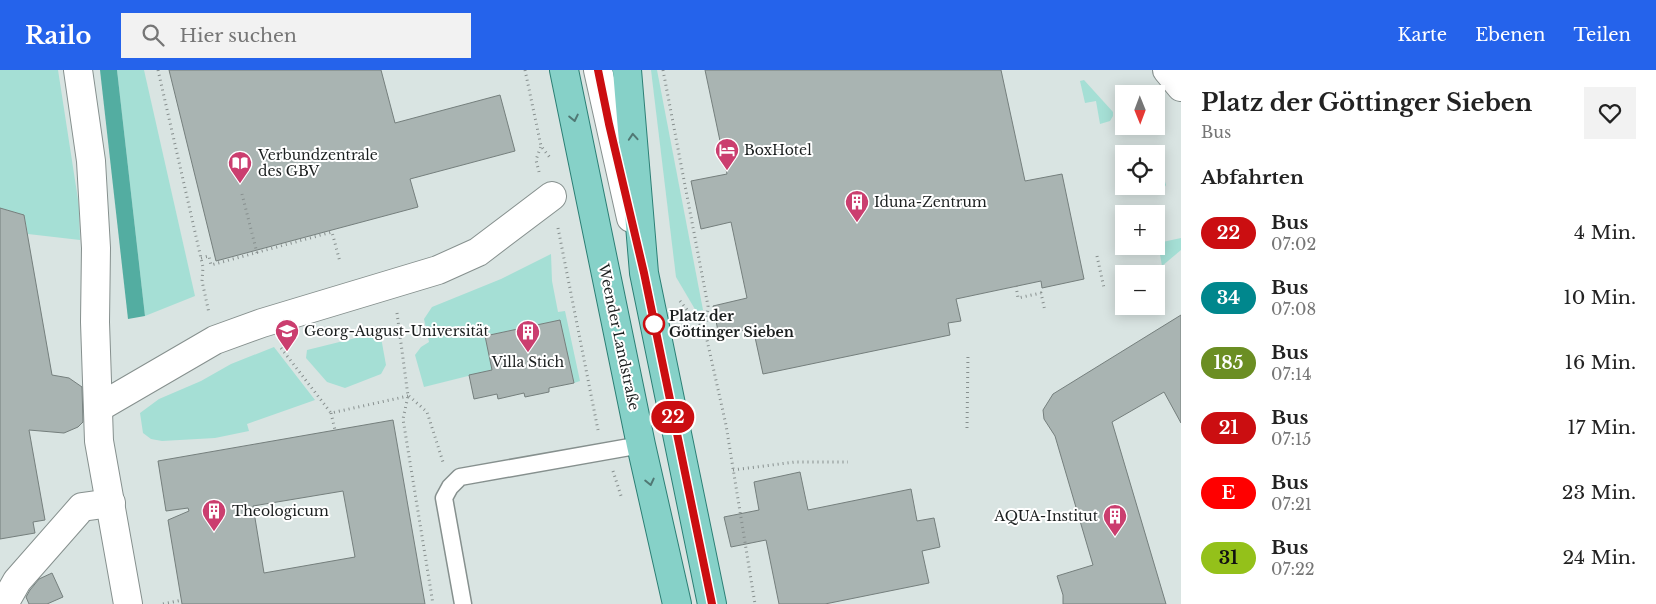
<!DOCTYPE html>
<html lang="de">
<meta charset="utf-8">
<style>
:root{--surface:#fff;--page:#f2f2f2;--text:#222;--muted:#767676;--accent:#2563eb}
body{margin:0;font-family:"Libre Baskerville",serif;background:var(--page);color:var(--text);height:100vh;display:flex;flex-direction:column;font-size:19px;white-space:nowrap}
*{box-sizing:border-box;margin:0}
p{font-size:16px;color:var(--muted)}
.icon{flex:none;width:28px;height:28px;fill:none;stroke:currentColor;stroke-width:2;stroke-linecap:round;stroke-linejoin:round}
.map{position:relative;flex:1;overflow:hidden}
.panel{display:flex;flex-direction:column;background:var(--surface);width:475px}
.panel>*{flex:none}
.badge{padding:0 10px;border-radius:16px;font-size:18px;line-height:32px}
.needle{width:32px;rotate:179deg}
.controls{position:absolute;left:1115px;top:15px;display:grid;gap:10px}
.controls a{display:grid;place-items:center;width:50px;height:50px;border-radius:0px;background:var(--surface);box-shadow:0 2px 12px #0003;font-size:25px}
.map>.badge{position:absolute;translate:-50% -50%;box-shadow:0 0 0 2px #fff}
h2{padding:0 20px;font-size:19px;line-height:45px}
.round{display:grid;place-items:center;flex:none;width:52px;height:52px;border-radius:0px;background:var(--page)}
.headline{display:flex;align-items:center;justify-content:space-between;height:85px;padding:0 20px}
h1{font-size:24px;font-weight:700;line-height:38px}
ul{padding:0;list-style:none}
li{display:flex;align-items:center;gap:15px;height:65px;padding:0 20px}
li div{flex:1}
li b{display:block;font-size:19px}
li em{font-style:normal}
li .badge{min-width:55px;font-weight:700;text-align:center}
header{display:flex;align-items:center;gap:30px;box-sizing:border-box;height:70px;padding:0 25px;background:var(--accent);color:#fff}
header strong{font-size:24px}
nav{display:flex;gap:28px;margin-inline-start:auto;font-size:18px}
.search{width:350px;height:45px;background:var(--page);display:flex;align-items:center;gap:12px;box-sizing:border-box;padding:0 18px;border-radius:0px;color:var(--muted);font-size:19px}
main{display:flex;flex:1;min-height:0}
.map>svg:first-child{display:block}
.green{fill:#a5dfd5}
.water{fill:#53ada1}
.building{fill:#a9b4b2;stroke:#757f7d;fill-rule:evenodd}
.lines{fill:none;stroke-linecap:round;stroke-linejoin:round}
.service-casing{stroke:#86908e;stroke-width:19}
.minor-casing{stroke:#86908e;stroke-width:30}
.tertiary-casing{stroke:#86908e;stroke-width:30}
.primary-casing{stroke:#2c7f75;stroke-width:30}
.path{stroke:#878f8e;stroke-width:3;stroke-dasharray:1 4;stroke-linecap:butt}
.service{stroke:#fff;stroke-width:16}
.minor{stroke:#fff;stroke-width:28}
.tertiary{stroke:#fff;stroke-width:28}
.primary{stroke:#86d1c8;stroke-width:28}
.oneway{stroke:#507874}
.line-casing{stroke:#fff;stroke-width:11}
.line{stroke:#cb0e11;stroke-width:8}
.stop-dot{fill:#fff;stroke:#cb0e11;stroke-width:2.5}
.labels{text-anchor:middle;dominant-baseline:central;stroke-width:4;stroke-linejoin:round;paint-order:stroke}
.poi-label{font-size:14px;fill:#1b1f1f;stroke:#fff;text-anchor:start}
.stop-label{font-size:14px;font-weight:bold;fill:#1b1f1f;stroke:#fff;text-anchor:start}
.street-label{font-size:14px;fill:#1b1f1f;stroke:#fff}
</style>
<header>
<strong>Railo</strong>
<div class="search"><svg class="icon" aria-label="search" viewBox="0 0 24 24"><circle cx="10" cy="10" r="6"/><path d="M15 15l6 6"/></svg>Hier suchen</div>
<nav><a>Karte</a><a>Ebenen</a><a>Teilen</a></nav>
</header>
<main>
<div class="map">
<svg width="1181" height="534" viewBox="0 0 1181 534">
<rect width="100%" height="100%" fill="#d9e4e2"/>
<!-- green -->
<g class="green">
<polygon points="0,0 58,0 79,136 80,170 28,164 24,145 0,138"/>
<polygon points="117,0 144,0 195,226 145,246"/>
<polygon points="651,0 657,0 703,240 696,241 676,207"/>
<polygon points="1084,10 1113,42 1113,46 1110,51 1100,54 1096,31 1085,33 1080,11"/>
<polygon points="1156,99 1164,108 1166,115 1164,118 1151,121 1150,116 1156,116"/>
<polygon points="1181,168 1181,180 1162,196 1158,173"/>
<polygon points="551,184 552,211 558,242 565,241 580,311 574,313 560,250 485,266 492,300 424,317 415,285 421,277 429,272 424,249 432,237 501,209"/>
<polygon points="380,262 386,295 381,304 345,318 327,312 306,288 307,280"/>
<polygon points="274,277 315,330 247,354 249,361 215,368 162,371 151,369 143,363 140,343 159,329 201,311 231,294"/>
</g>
<!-- water -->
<polygon class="water" points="100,0 117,0 145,246 128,249"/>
<!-- building -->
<g class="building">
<polygon points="169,0 381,0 395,53 500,25 515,81 410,109 418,137 216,191"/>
<polygon points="705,0 1001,0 1025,111 1062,104 1084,209 1042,218 1041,211 956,229 961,251 948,253 950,265 763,304 753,258 719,266 713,236 747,228 731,152 701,159 691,111 727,104"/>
<polygon points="0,138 24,145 52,305 69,308 82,317 83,352 78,357 64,363 29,360 45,450 33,452 35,463 0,469"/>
<polygon points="1181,245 1181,353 1164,322 1112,352 1166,534 1063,534 1063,525 1057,506 1093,495 1055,366 1044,349 1043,340 1053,324"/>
<polygon points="560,250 574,313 549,318 549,322 525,327 524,323 498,329 497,324 474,329 469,305 492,300 485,266"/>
<path d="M 393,350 L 425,534 L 182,534 L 168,450 L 189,441 L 188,438 L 166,441 L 158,391 ZM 343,421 L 355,487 L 264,503 L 253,436 Z"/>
<polygon points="800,402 808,440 911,419 917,451 934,448 940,477 922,481 929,513 825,534 779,534 766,470 731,477 724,447 759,440 754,412"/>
<polygon points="52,503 63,527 47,534 29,534 26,527 30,520 39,509"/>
</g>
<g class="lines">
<!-- service casing -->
<g class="service-casing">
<polyline id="service" points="463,534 444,428 450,417 460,407 641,375"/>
</g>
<!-- minor casing -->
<g class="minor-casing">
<g id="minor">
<polyline points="78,0 91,91 96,178 95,252 99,371 128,534"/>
<polyline points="1167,0 1181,17"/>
<polyline points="98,338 215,270 262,253 438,200 478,182 552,126"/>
<polyline points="4,534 17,511 82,437 111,433"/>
</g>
</g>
<!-- tertiary casing -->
<g class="tertiary-casing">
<polyline id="tertiary" points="598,0 631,148"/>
</g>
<!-- primary casing -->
<g class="primary-casing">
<g id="primary">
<polyline points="564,0 641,375 677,534"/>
<polyline points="627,0 644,203 712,534"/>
</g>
</g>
<!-- path -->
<g class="path">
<polyline points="158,0 203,197 202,211 209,243"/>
<polyline points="525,0 541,76 551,89"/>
<polyline points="663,0 708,236 705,261 726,355 755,534"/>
<polyline points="539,102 536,90 541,76"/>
<polyline points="242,124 257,183"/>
<polyline points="558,158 598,360"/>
<polyline points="1097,186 1104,218"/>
<polyline points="201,188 209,186 211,195 332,162 340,192"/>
<polyline points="1016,216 1018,228 1041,223 1045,241"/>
<polyline points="680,231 704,261"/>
<polyline points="397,243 408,326 403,349 433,534"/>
<polyline points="281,278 331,343 408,326"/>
<polyline points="409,326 427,342 443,392"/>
<polyline points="331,343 335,360"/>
<polyline points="967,358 968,283"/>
<polyline points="733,400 795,392 848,392"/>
<polyline points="613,401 622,429"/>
<polyline points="163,534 182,530"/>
</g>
<!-- service -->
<use href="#service" class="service"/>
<!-- minor -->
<use href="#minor" class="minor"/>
<!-- tertiary -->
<use href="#tertiary" class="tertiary"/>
<!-- primary -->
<use href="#primary" class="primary"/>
</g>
<!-- one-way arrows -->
<defs><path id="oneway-chevron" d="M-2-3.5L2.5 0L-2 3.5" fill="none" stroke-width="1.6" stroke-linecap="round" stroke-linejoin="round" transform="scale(1.25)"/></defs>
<g class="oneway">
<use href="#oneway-chevron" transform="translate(574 48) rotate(78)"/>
<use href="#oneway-chevron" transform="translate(633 67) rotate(-94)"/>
<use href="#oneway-chevron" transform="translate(650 412) rotate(77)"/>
</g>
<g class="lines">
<!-- line casing -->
<g class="line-casing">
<polyline id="line" points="598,0 609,54 644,203 712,534"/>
</g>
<!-- line -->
<use href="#line" class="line"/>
</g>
<!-- icons -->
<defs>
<g id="hotel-pin" transform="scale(1.25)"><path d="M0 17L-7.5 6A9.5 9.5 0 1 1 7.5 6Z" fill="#cb3e6f" stroke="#fff"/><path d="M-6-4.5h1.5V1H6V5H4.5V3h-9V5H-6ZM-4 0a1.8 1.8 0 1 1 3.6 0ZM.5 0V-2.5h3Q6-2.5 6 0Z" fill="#fff"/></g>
<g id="library-pin" transform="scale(1.25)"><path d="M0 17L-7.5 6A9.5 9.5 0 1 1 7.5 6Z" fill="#cb3e6f" stroke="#fff"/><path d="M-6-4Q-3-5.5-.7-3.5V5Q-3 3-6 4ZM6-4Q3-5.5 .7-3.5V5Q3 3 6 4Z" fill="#fff"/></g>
<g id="building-pin" transform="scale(1.25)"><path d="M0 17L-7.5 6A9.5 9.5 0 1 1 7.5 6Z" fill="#cb3e6f" stroke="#fff"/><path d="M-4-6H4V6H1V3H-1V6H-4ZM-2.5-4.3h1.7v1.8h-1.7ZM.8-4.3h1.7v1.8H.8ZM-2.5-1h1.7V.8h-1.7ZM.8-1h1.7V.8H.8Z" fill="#fff"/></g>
<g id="university-pin" transform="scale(1.25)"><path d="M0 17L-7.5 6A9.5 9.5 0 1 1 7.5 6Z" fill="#cb3e6f" stroke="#fff"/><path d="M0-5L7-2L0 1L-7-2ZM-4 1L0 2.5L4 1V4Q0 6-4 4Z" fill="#fff"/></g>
</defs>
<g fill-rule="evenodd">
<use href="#hotel-pin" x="727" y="80"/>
<use href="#library-pin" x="240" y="93"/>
<use href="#building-pin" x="857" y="132"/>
<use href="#university-pin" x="287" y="261"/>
<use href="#building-pin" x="528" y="262"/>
<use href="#building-pin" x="214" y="441"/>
<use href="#building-pin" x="1115" y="446"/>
</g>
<!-- markers -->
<circle class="stop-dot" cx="654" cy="254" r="10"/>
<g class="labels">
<!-- poi labels -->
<g class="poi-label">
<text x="744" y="80">BoxHotel</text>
<text x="258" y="85">Verbundzentrale<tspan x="258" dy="16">des GBV</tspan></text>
<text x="874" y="132">Iduna-Zentrum</text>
<text x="304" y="261">Georg-August-Universität</text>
<text x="528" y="292" text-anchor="middle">Villa Stich</text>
<text x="232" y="441">Theologicum</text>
<text x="1098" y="446" text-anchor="end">AQUA-Institut</text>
</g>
<!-- stop labels -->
<g class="stop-label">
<text x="669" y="246">Platz der<tspan x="669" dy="16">Göttinger Sieben</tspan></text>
</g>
<!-- street labels -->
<g class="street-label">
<text transform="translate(619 267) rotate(78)">Weender Landstraße</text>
</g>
</g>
</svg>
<div class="controls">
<a><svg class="needle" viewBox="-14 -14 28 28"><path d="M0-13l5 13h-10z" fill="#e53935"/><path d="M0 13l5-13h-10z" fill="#767676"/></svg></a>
<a><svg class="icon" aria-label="locate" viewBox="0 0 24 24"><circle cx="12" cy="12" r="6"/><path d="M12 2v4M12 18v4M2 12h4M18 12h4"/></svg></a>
<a>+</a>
<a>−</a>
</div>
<b class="badge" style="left:673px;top:347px;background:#cb0e11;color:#fff">22</b>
</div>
<section class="panel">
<div class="headline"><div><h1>Platz der Göttinger Sieben</h1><p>Bus</p></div><a class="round"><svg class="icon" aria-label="heart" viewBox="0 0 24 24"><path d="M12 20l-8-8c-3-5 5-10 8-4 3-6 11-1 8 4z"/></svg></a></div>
<h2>Abfahrten</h2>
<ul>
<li><span class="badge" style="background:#cb0e11;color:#fff">22</span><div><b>Bus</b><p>07:02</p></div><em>4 Min.</em></li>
<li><span class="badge" style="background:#00878d;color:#fff">34</span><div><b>Bus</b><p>07:08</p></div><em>10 Min.</em></li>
<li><span class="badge" style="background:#6b8e23;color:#fff">185</span><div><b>Bus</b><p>07:14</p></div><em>16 Min.</em></li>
<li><span class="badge" style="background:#cb0e11;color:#fff">21</span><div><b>Bus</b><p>07:15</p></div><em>17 Min.</em></li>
<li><span class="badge" style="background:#f00;color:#fff">E</span><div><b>Bus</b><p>07:21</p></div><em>23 Min.</em></li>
<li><span class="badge" style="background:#94c11a;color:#111">31</span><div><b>Bus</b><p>07:22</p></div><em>24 Min.</em></li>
</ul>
</section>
</main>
